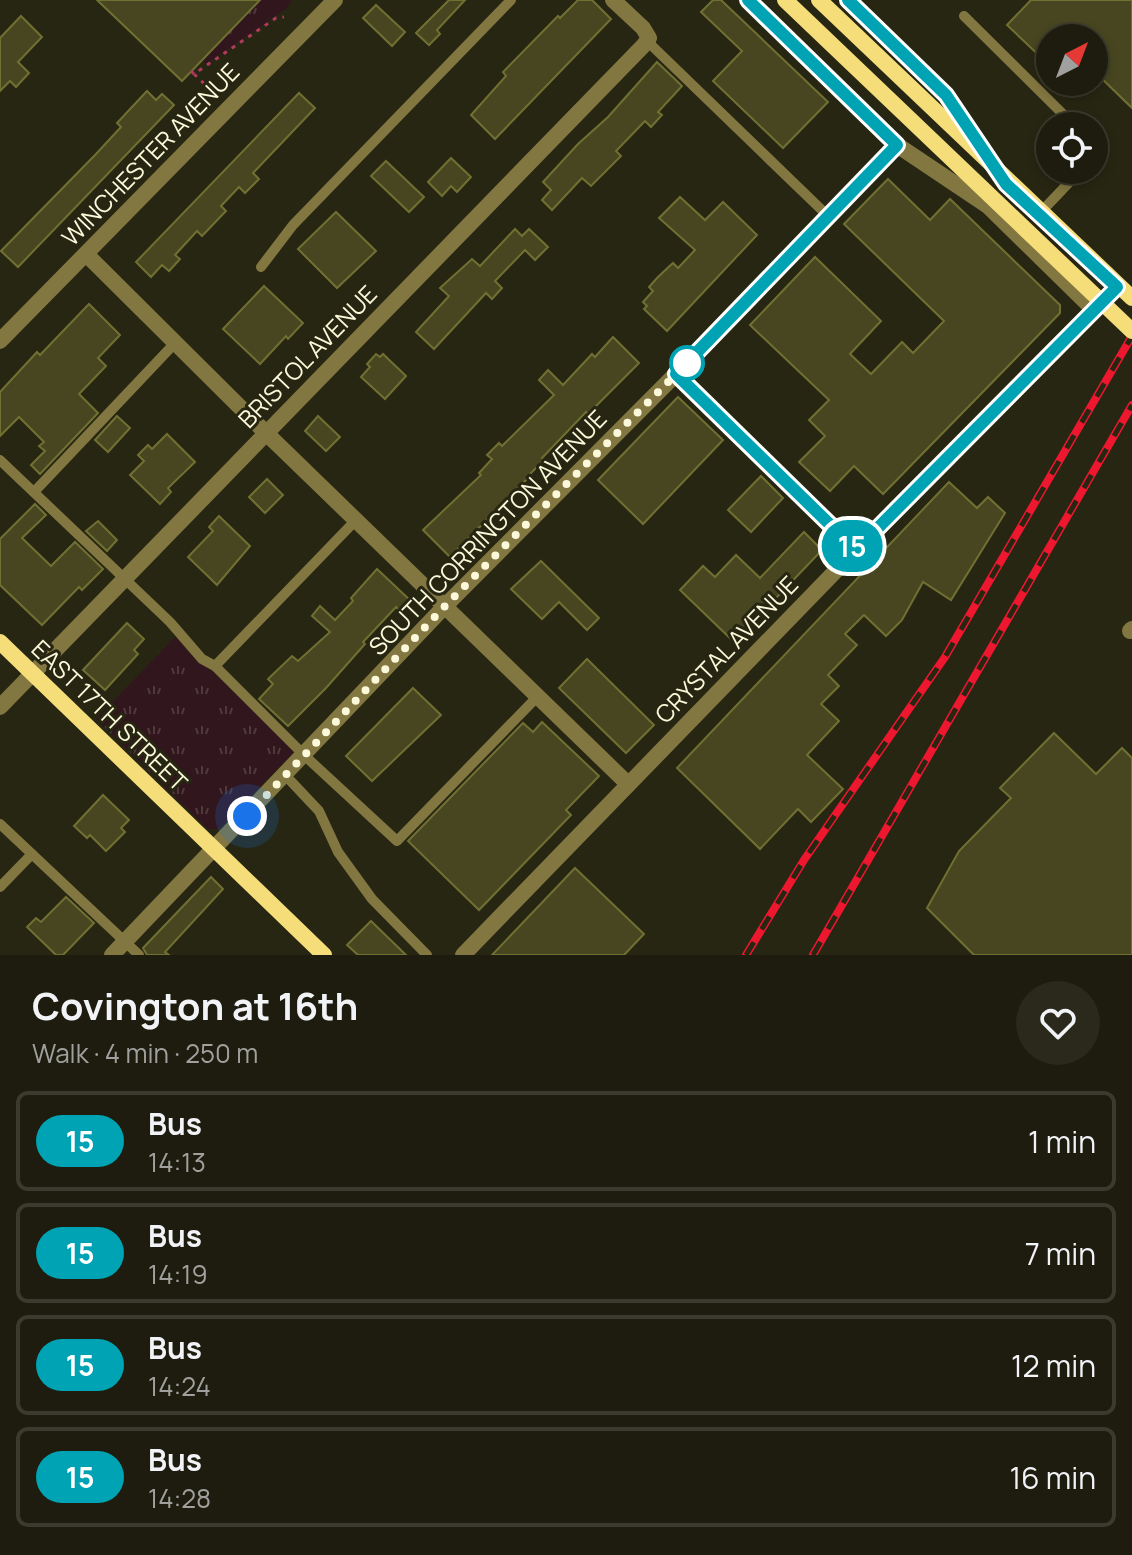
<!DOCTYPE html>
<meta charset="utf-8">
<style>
:root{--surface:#1d1c0e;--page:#2a291c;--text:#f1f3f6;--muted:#a0a19e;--line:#3b3a2e}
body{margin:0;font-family:Manrope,sans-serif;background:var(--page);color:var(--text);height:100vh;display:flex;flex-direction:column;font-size:30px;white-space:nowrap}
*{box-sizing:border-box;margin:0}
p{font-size:26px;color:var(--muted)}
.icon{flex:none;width:44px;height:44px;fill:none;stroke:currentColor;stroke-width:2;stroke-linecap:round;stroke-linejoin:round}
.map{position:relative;height:955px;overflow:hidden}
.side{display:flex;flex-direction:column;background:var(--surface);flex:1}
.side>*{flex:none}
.badge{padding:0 16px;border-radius:26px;font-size:28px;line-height:52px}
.needle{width:52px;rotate:42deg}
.controls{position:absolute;left:1036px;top:24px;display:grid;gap:16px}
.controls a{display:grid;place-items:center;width:72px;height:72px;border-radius:50%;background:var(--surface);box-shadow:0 4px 12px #0003,0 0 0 2px var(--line);font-size:40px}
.you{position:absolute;width:40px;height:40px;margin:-20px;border:6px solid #fff;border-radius:50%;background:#1a73e8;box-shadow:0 0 0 12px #1a73e833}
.map>.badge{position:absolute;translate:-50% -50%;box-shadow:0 0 0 4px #fff}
.round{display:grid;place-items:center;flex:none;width:84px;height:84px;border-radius:42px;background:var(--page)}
.headline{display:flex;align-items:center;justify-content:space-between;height:136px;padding:0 32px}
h1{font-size:38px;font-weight:700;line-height:60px}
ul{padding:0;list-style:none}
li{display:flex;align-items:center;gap:24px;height:100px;margin:0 16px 12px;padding:0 16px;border:4px solid var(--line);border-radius:12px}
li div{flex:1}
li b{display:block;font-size:30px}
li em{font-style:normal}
li .badge{min-width:88px;font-weight:700;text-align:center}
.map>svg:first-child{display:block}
.grass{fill:url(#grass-tufts)}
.building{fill:#474620;stroke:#717033;stroke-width:2}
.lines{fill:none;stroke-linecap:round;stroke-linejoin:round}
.path{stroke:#b23a5b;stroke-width:3;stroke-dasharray:4 6;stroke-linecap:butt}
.lane{stroke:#837741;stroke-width:10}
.street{stroke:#837741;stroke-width:16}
.secondary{stroke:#f5dd7a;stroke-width:16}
.rail-casing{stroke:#ed1730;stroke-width:8}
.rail{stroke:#272612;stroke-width:5;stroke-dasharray:15;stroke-linecap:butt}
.secondary-bridge{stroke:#f5dd7a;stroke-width:16}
.line-casing{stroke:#fff;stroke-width:18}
.line{stroke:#00a3b4;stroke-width:12}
.walk{stroke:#fcf9db;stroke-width:8;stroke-dasharray:0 14.4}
.stop-dot{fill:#fff;stroke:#00a3b4;stroke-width:4}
.labels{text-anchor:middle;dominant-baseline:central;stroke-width:6;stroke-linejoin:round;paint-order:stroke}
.street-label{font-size:24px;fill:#fcf9db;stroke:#272612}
</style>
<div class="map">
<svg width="1132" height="955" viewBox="0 0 1132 955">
<defs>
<pattern id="grass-tufts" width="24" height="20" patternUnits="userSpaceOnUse" patternTransform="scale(2)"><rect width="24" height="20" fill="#31161d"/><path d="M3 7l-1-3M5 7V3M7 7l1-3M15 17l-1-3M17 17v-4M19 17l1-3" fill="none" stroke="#50393d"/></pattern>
</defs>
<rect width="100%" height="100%" fill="#272612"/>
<!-- grass -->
<g class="grass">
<polygon points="260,0 292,0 286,9 206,64 202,60"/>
<polygon points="176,636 188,652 211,670 295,751 219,829 208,829 96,719"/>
</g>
<!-- building -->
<g class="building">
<polygon points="97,0 260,0 182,81"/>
<polygon points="449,0 465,0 437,30 440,34 429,45 416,33"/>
<polygon points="578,0 592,0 611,19 495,139 471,115 506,76 503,72 558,16 560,18"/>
<polygon points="713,0 721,0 828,102 783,148 713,81 742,51 701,12"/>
<polygon points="1031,0 1132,0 1132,108 1094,71 1094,38 1050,38 1050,66 1007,25"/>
<polygon points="376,5 405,32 392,46 363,18"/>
<polygon points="21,16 42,37 18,62 29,73 16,87 10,81 0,91 0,38"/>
<polygon points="657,62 682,86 658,112 662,115 651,127 645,121 616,151 621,156 591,186 582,178 552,210 542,200 551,190 543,182 578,144 608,117"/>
<polygon points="147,91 156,100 162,94 174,105 18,267 1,251 96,154 121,127 117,123"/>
<polygon points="299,93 315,108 253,173 259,179 245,193 239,187 221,206 226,211 202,236 197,231 175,255 180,259 169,271 162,265 151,277 136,262"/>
<polygon points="451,158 471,177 457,192 451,186 442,196 428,182"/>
<polygon points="386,161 424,197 409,212 371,176"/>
<polygon points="888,179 930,220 950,199 1060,305 1060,313 883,494 854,466 830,491 799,462 825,436 809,420 829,400 750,325 815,257 881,321 850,354 871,374 902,342 913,353 944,321 844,224"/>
<polygon points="680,197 705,220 723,202 757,235 667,331 644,309 647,306 643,302 653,291 649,287 658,277 673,263 678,268 695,250 659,218"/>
<polygon points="336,212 376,251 337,288 298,249"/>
<polygon points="515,229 522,236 529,229 548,247 535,260 525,250 495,281 502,288 492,299 486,293 434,349 416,332 449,296 440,288 472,259 480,266"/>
<polygon points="264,286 303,323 288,339 286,336 260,364 223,329"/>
<polygon points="89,304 120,335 98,358 106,366 79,394 98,413 40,474 31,465 45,451 39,446 44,442 19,417 0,436 0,392 37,352 40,355"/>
<polygon points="613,337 639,363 588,414 586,412 542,458 544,460 530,474 531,475 450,557 423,530 481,475 479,473 492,459 487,455 499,443 502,446 554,395 539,380 548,370 563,385 592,354 595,357"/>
<polygon points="376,354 380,357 383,354 406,376 385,399 361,377 370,367 367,364"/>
<polygon points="678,397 723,440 643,524 598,480"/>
<polygon points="117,416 130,428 108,452 95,440"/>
<polygon points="318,416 340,437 326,451 305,431"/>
<polygon points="167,434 195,462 168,488 171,492 160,504 130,475 144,461 138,455 148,445 152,449"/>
<polygon points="761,476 783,498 751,532 728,510"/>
<polygon points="267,479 283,495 265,513 249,497"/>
<polygon points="949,482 977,508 988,497 1005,513 951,600 923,582 902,620 886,636 864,615 845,634 857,645 828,675 839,686 821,704 839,721 807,755 843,789 811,822 798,809 760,849 677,768"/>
<polygon points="35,504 46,515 22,538 51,566 75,542 103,569 82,590 79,587 42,625 0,585 0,539"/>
<polygon points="219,516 250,546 217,585 188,557 213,531 209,527"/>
<polygon points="98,521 117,540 107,551 86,531"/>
<polygon points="804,532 822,550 734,642 680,590 703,566 715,577 736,555 760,578"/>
<polygon points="541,561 599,618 587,630 559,602 542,619 511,589"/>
<polygon points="377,569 412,602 401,612 396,607 363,642 365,644 326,688 288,726 259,699 273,684 268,679 292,656 298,661 330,632 312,616 320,606 335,620 353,601 351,598"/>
<polygon points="127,623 144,639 134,650 138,654 105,690 83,670"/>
<polygon points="587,659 654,725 626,753 559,688"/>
<polygon points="413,688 441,715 372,781 346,756"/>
<polygon points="542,722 599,776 566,810 571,815 479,910 408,841 523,723 533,732"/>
<polygon points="1054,733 1096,774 1122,748 1132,758 1132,955 974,955 927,908 959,851 1011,798 1000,788"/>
<polygon points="103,795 129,820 121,828 125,832 106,851 90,835 87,838 74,826"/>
<polygon points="575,868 644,934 624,955 492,955"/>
<polygon points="211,877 223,889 165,952 169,955 147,955 143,948"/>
<polygon points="66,897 94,923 63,955 56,955 27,927 36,918 41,922"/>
<polygon points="371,921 406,955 358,955 347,945"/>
</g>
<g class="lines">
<!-- path -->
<g class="path">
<polyline points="191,71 194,74 276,18 284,17"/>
<polyline points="194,74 214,93"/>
</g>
<!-- lane -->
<g class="lane">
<polyline points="964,16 1075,126"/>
<polyline points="647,41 828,216"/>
<polyline points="1094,145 1100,151 1094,157"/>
<polyline points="1039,214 1081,170"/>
<polyline points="261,267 293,225 511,0"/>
<polyline points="676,374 856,550"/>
<polyline points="0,460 170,622 202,659 215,666 356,520"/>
<polyline points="34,492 175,343"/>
<polyline points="215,666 305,756 397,841 538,696"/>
<polyline points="286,776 319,811 338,852 372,899 427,955"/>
<polyline points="0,824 139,955"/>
<polyline points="0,887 32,854"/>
</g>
<!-- street -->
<g class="street">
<polyline points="749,0 897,145 988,206 1094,310"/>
<polyline points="848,0 946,95 988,156"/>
<polyline points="86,254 266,433 628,784"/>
<polyline points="0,341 335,0"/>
<polyline points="1130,631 1132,629"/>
<polyline points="0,707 644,45 649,38 643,28 613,0"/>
<polyline points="112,955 445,606 676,374 897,145"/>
<polyline points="463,955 856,550 1117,287 1107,278"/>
</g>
<!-- secondary -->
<polyline class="secondary" points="0,642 324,955"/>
<!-- rail casing -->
<g class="rail-casing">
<g id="rail">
<polyline points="746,955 804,860 945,657 1132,336"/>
<polyline points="813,955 1132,405"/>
</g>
</g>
<!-- rail -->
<use href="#rail" class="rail"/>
<!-- secondary-bridge -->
<g class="secondary-bridge">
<polyline points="785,0 1132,331"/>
<polyline points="819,0 1132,298"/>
</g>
</g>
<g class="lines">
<!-- line casing -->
<g class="line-casing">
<polyline id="line" points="748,0 897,145 676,374 856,550 1117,287 1006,184 946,95 848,0"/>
</g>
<!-- line -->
<use href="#line" class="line"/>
<!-- walk -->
<polyline class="walk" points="247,816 445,606 687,363"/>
</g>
<!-- markers -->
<circle class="stop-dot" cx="687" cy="363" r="16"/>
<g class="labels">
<!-- street labels -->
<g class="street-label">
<text transform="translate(150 154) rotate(-46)">WINCHESTER AVENUE</text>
<text transform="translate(307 356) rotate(-46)">BRISTOL AVENUE</text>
<text transform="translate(487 532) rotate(-46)">SOUTH CORRINGTON AVENUE</text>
<text transform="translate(726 649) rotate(-46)">CRYSTAL AVENUE</text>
<text transform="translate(110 715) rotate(44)">EAST 17TH STREET</text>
</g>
</g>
</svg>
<div class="controls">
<a><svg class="needle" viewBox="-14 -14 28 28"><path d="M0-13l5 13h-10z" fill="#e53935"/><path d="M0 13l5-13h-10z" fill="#a0a19e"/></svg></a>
<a><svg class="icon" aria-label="locate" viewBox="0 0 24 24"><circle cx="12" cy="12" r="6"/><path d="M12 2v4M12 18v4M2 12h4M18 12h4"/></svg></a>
</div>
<div class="you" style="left:247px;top:816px"></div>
<b class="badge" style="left:852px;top:546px;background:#00a3b4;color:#fff">15</b>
</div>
<section class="side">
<div class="headline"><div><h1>Covington at 16th</h1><p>Walk · 4 min · 250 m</p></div><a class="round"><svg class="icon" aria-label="heart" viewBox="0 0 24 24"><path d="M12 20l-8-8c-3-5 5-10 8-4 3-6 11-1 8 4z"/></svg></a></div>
<ul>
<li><span class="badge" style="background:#00a3b4;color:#fff">15</span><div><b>Bus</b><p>14:13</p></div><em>1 min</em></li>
<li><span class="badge" style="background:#00a3b4;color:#fff">15</span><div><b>Bus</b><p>14:19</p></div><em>7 min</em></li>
<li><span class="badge" style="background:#00a3b4;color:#fff">15</span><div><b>Bus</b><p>14:24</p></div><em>12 min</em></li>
<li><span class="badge" style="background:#00a3b4;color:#fff">15</span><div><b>Bus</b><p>14:28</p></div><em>16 min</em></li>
</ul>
</section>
